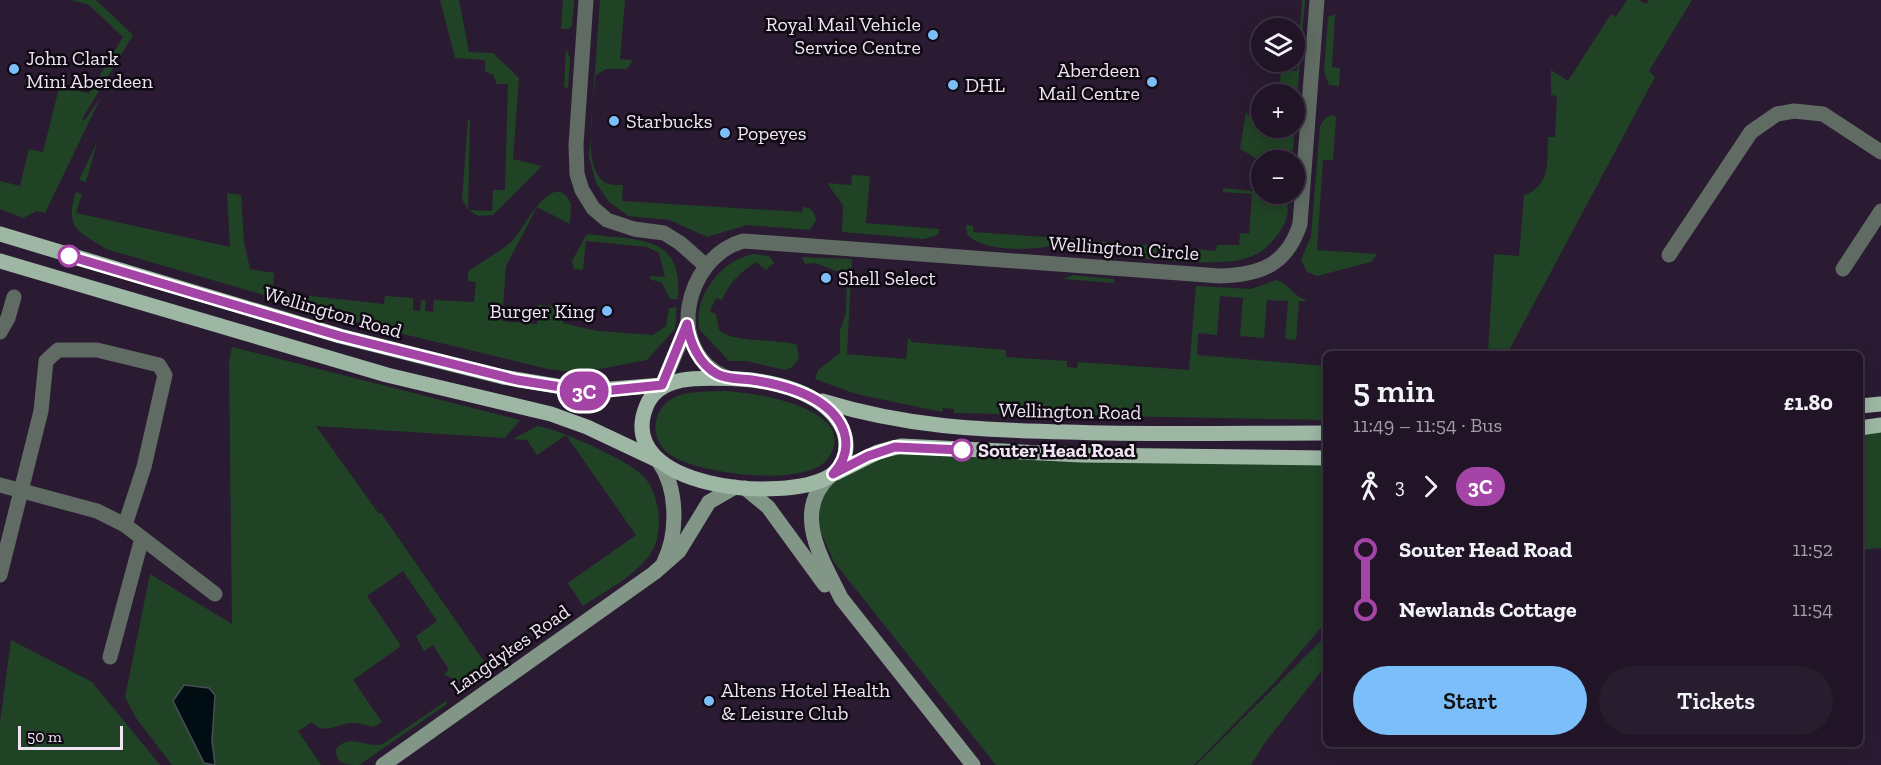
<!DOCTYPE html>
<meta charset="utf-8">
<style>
:root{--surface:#201426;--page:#281d2e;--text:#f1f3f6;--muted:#a29ea7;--line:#3d3343;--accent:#7cbef9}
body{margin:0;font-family:"Zilla Slab",serif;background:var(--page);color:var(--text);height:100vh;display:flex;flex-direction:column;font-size:22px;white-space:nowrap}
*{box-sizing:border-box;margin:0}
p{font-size:20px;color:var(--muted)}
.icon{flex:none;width:33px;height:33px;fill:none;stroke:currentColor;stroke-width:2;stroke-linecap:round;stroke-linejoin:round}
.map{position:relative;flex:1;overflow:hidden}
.panel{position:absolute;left:1323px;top:351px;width:540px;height:396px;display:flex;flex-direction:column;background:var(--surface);border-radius:9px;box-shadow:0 3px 15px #0003,0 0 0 2px var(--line)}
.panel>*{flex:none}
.badge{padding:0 12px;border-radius:20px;font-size:21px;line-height:39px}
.tools{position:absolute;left:1251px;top:18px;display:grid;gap:12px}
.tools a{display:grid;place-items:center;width:54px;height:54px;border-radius:50%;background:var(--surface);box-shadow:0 3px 15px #0003,0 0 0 2px var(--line);font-size:30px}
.scale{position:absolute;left:18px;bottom:15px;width:105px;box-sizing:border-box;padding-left:6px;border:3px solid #efe5f4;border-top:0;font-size:16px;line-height:21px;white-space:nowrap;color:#efe5f4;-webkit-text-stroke:4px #0f0912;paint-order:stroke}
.map>.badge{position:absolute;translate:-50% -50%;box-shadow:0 0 0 3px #fff}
.legs{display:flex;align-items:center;gap:9px;height:66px;padding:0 30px;font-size:20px}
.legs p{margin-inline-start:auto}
.summary{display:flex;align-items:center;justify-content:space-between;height:102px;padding:0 30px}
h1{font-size:33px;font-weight:600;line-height:45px}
.cta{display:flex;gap:12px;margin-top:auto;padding:12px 30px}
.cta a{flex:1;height:69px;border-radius:36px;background:var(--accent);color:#111;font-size:24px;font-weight:600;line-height:69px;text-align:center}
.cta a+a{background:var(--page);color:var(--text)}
ul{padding:0 30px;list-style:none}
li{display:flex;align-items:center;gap:21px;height:60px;font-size:22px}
li i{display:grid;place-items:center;width:9px;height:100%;margin:0 8px;background:currentColor}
li i::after{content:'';width:15px;height:15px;margin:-8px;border:4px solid;border-radius:50%;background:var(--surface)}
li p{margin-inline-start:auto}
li:first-child i{background:linear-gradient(#0000 50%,currentColor 0)}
li:last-child i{background:linear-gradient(currentColor 50%,#0000 0)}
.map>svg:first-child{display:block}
.green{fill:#204325}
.water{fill:#000d12;stroke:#484e56;stroke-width:1.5}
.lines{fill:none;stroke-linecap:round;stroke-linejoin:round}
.street{stroke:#606c63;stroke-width:15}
.secondary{stroke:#829687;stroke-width:15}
.primary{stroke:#9db7a4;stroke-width:15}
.line-1-casing{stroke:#fff;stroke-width:14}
.line-1{stroke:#a444a6;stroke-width:9}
.poi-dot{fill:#7cbef9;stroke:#0f0912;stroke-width:2}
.stop-1-dot{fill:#fff;stroke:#a444a6;stroke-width:3}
.labels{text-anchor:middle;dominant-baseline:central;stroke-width:5;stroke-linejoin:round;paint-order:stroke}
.poi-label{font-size:20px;fill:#efe5f4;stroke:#0f0912;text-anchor:start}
.street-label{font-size:20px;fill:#efe5f4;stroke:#0f0912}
.stop-label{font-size:20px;font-weight:bold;fill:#efe5f4;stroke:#0f0912;text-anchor:start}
</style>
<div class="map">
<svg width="1881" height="765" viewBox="0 0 1881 765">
<rect width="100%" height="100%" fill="#2a1b32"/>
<!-- green -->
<g class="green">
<polygon points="72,0 96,0 133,35 82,119 85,120 101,97 45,213 37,211 23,218 0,209 0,181 20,186 29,149 43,152 59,88 89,93 123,37 89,5"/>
<polygon points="440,0 459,0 469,52 493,53 519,78 513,159 542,166 493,215 478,216 469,210 492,211 493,190 505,190 508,84 497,84 493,75 485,71 485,60 455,58"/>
<polygon points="563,0 574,0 572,26 568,29 561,29"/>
<path d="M 600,0 L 625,0 L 620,59 L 633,60 L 627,69 L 606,69 L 596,75 C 594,101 581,165 604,182 C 609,185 617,185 623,185 L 622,201 L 802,212 L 803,207 C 811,207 814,211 816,220 L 810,230 L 747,225 L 707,237 L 670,220 L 628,216 L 609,202 L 596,183 L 589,157 Z"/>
<polygon points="1302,0 1305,0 1293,150 1284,160 1259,160 1240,149 1246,112 1250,118 1261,119 1262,128 1294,128 1294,94 1279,94 1281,70 1297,71"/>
<path d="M 1627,0 L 1639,0 L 1646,4 L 1649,0 L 1692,0 L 1649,71 L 1655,77 L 1507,354 L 1488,354 L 1494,254 L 1519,256 L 1524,195 C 1551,186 1547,161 1548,137 L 1555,137 L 1557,96 L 1551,95 L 1551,70 L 1568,81 L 1611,14 L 1616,17 Z"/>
<polygon points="1335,14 1332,67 1340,68 1339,86 1329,85 1324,71 1328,17"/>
<polygon points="566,49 570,58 568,88 564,87"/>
<polygon points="1332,115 1336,117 1333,160 1323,160 1317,250 1377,254 1371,262 1317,276 1307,272 1301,260 1311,236 1320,126 1326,117"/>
<polygon points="468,120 470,120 468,210 462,199"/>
<polygon points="97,142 86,182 79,180"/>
<polygon points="852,175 870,176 866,223 940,229 937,235 924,239 842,232 843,205 827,183 851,185"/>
<path d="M 1223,188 L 1279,194 C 1289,201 1290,211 1285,222 C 1278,237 1266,251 1250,257 C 1217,270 1129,256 1090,252 L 1071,246 L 1071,239 L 1216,251 L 1217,245 L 1239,245 L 1240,233 L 1249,234 L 1252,194 L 1223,192 Z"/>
<path d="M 76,192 L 82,194 L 76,213 L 230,247 L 227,193 L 241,195 L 244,242 L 250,269 L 274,273 L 273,292 L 384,304 L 385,296 L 413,298 L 413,310 L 420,311 L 421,300 L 426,301 L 425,311 L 433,312 L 434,300 L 474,302 L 476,282 L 468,281 L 468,272 C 484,259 498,254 513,240 C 523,231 553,165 571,204 L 570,224 L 537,207 L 506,266 L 502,321 L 537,324 L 538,305 L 552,306 L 563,323 L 597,331 L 653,335 L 666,326 L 669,308 L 677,307 L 675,329 L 647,360 L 578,373 L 548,369 L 366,325 L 106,249 C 78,231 64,229 76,192 Z"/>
<path d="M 966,225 L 973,226 L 973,232 L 1062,238 L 1061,244 C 1037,250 985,254 967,234 Z"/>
<path d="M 590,234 C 640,242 683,233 678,299 L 670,299 L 662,283 L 650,279 L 650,276 L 665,277 L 659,253 L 647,247 L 586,241 L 583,270 L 574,269 L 572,261 L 586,235 Z"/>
<path d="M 754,254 L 769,256 L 774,263 L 766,270 L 756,262 C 742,271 730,281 722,300 L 716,298 L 710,311 L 716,314 L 719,330 C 734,344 776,338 797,345 L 799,359 L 792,367 L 785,370 L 746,361 L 729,361 L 699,329 C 694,295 721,260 754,254 Z"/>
<polygon points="802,257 852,259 847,354 906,359 908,339 911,339 911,342 1006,350 1006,357 1067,361 1067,367 1077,368 1078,362 1189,370 1196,286 1251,289 1276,280 1282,282 1299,297 1308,301 1299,301 1296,340 1285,339 1288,301 1267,300 1264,338 1240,336 1243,298 1220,296 1217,335 1198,333 1197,355 1326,366 1326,420 954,413 954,409 943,408 942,412 856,394 815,379 818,370 840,353 840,330 846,313 847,275 815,263 805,264"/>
<polygon points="1073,275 1114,279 1114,283 1063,279"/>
<path d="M 232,347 L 520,420 L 505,438 L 316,426 L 379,514 L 381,513 L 492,673 L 469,688 L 444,674 L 449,670 L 433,645 L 424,651 L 416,636 L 437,621 L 403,571 L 367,596 L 401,646 L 353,680 L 382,722 L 374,727 C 368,726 361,723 354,723 C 338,722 324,737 312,722 L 298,731 L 321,765 L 172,765 L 136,718 L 125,697 L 150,574 L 232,624 L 229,361 Z"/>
<path d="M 720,391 C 748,391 861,407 829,457 C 809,489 701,474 672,456 C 649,442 650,409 675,397 C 687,391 706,392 720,391 Z"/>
<polygon points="1881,425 1881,548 1860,550 1860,428"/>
<path d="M 537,426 C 559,429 625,459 641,474 C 660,490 664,531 652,551 C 638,575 605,591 583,606 L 568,583 L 636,535 L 566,435 L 537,455 L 527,440 L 513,439 Z"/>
<polygon points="888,449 1326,458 1326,622 1274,683 1194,765 996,765 834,562 812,513 824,482"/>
<polygon points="1326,636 1326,665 1264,744 1251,765 1196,765"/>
<polygon points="11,640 92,682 160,765 0,765 0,723"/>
<path d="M 446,701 L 447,704 L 359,765 C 346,765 336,765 336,749 C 350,732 366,749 383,744 Z"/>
</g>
<!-- water -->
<polygon class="water" points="184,685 209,688 215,695 212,741 215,765 204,763 173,701"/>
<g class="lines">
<!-- street -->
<g class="street">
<polyline points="586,0 576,145 577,174 582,190 593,208 607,220 634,229 664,233 680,243 705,265"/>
<polyline points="1669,255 1751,132 1777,114 1794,111 1823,114 1881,152"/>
<polyline points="1843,269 1881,211"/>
<polyline points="0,332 8,318 14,297"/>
<path d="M 728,378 C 663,353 684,258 743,241 L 1220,276 C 1260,275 1287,265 1300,224 L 1317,0"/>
<polyline points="662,385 688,324"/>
<polyline points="0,485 97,511 125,525 215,594"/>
<polyline points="0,575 41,411 46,361 58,350 97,350 159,365 165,375 144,467 125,525"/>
<polyline points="110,657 142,538"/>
</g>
<!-- secondary -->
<g class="secondary">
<path d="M 659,462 C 678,489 678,533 664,562"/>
<path d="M 829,477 C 791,514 824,562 841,598 L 973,765"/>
<polyline points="745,488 768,507 825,585"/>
<polyline points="383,765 654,573 679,551 709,502 735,487"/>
</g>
<!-- primary -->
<g class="primary">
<polyline points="0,234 340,336 503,377 586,391 662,385"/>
<polyline points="0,261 387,375 551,414 587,427 657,460"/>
<path d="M 739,379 C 774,381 821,392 840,424 C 850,441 848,465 830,476 C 785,504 614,489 646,407 C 659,372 708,378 739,379 Z"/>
<path d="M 822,401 C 907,427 978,430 1066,432 C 1152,435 1239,433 1326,433"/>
<polyline points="1860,406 1881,404"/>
<polyline points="1860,428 1881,425"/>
<polyline points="836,473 878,452 901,446 1082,455 1326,458"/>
</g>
</g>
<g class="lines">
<!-- line-1 casing -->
<g class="line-1-casing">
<path id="line-1" d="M 69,256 L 340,336 L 517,380 L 593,392 L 662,385 L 687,324 C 690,343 699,364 717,374 C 728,380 740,378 752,380 C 785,385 832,397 844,432 C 849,448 844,462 833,474 L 868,456 L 895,447 L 962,450"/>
</g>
<!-- line-1 -->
<use href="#line-1" class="line-1"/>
</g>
<!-- markers -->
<g class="poi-dot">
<circle cx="933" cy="35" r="6"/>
<circle cx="14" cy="69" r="6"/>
<circle cx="1152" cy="82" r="6"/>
<circle cx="953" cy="85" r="6"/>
<circle cx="614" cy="121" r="6"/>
<circle cx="725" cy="133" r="6"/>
<circle cx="826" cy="278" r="6"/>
<circle cx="607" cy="311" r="6"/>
<circle cx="709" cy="701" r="6"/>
</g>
<g class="stop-1-dot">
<circle cx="69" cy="256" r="10"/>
<circle cx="962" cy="450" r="10"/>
</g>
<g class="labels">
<!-- poi labels -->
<g class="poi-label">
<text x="921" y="24" text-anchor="end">Royal Mail Vehicle<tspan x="921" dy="23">Service Centre</tspan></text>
<text x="26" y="58">John Clark<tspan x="26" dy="23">Mini Aberdeen</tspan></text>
<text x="1140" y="70" text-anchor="end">Aberdeen<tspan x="1140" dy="23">Mail Centre</tspan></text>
<text x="965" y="85">DHL</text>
<text x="626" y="121">Starbucks</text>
<text x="737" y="133">Popeyes</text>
<text x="838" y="278">Shell Select</text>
<text x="595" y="311" text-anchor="end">Burger King</text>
<text x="721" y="690">Altens Hotel Health<tspan x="721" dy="23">&amp; Leisure Club</tspan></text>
</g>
<!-- street labels -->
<g class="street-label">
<text transform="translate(1124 248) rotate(4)">Wellington Circle</text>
<text transform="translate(333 312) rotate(16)">Wellington Road</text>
<text transform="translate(1070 411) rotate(1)">Wellington Road</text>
<text transform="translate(510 649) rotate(-35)">Langdykes Road</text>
</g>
<!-- stop labels -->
<g class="stop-label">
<text x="978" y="450">Souter Head Road</text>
</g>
</g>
</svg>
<div class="tools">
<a><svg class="icon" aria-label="layers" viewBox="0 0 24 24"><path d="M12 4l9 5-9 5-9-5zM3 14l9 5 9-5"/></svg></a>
<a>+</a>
<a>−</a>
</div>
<div class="scale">50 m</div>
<b class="badge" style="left:584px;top:391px;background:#a444a6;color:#fff">3C</b>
<section class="panel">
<div class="summary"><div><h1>5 min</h1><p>11:49 – 11:54 · Bus</p></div><b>£1.80</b></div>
<div class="legs"><svg class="icon" aria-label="walk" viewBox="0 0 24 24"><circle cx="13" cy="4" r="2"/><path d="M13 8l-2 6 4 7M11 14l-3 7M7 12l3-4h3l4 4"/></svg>3<svg class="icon" aria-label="forward" viewBox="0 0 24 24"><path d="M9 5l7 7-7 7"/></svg><b class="badge" style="background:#a444a6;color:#fff">3C</b></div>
<ul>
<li><i style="color:#a444a6"></i><b>Souter Head Road</b><p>11:52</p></li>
<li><i style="color:#a444a6"></i><b>Newlands Cottage</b><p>11:54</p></li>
</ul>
<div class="cta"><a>Start</a><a>Tickets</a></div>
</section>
</div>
